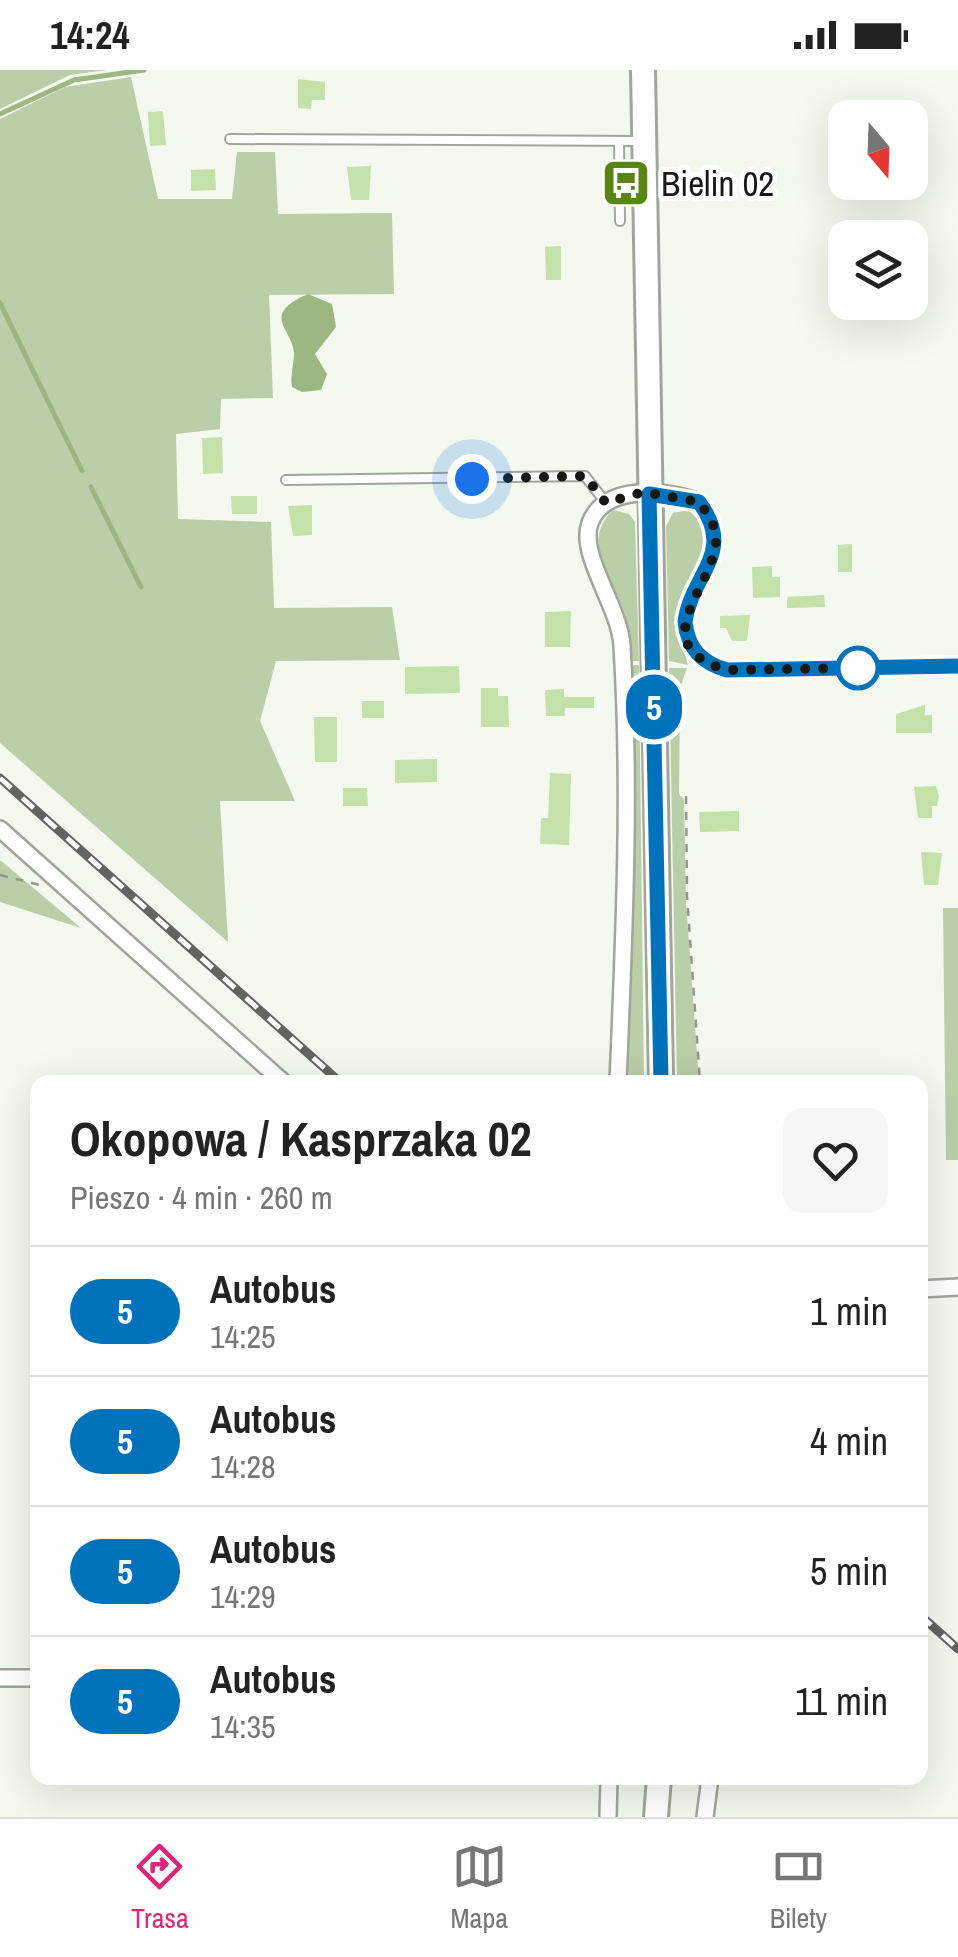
<!DOCTYPE html>
<html lang="pl">
<meta charset="utf-8">
<style>
:root{--surface:#fff;--page:#f6f6f6;--text:#222;--muted:#767676;--line:#e0e0e0;--accent:#db2777}
body{margin:0;font-family:"Archivo Narrow",sans-serif;background:var(--page);color:var(--text);height:100vh;display:flex;flex-direction:column;font-size:38px;white-space:nowrap}
*{box-sizing:border-box;margin:0}
p{font-size:32px;color:var(--muted)}
.icon{flex:none;width:55px;height:55px;fill:none;stroke:currentColor;stroke-width:2;stroke-linecap:round;stroke-linejoin:round}
.map{position:relative;flex:1;overflow:hidden}
.panel{position:absolute;left:30px;top:1005px;width:898px;height:710px;display:flex;flex-direction:column;background:var(--surface);border-radius:20px;box-shadow:0 10px 40px #0002}
.panel>*{flex:none}
.badge{padding:0 20px;border-radius:32px;font-size:35px;line-height:65px}
.needle{width:65px;rotate:161deg}
.buttons{position:absolute;left:828px;top:30px;display:grid;gap:20px}
.buttons a{display:grid;place-items:center;width:100px;height:100px;border-radius:20px;background:var(--surface);box-shadow:0 10px 40px #0002;font-size:50px}
.you{position:absolute;width:50px;height:50px;margin:-25px;border:8px solid #fff;border-radius:50%;background:#1a73e8;box-shadow:0 0 0 15px #1a73e833}
.map>.badge{position:absolute;translate:-50% -50%;box-shadow:0 0 0 5px #fff}
.round{display:grid;place-items:center;flex:none;width:105px;height:105px;border-radius:20px;background:var(--page)}
.headline{display:flex;align-items:center;justify-content:space-between;height:170px;padding:0 40px}
h1{font-size:48px;font-weight:800;line-height:75px}
ul{padding:0;list-style:none}
li{display:flex;align-items:center;gap:30px;height:130px;padding:0 40px;border-top:2px solid var(--line)}
li div{flex:1}
li b{display:block;font-size:38px}
li em{font-style:normal}
li .badge{min-width:110px;font-weight:700;text-align:center}
.status{display:flex;justify-content:space-between;align-items:center;height:70px;padding:0 50px;background:var(--surface);direction:ltr}
.status svg{height:28px;fill:currentColor}
.dock{display:flex;justify-content:space-around;align-items:center;height:140px;border-top:2px solid var(--line);background:var(--surface);font-size:28px;color:var(--muted)}
.dock a{display:grid;justify-items:center;gap:5px}
.dock .on{color:var(--accent)}
.map>svg:first-child{display:block}
.green{fill:#bacea8}
.water{fill:#9cb781}
.lines{fill:none;stroke-linecap:round;stroke-linejoin:round}
.stream{stroke:#9cb781;stroke-width:5}
.building{fill:#c4e1a9}
.lane-casing{stroke:#a0a69b;stroke-width:12}
.street-casing{stroke:#a0a69b;stroke-width:20}
.primary-casing{stroke:#a0a69b;stroke-width:28}
.path{stroke:#92968e;stroke-width:2.5;stroke-dasharray:8 8;stroke-linecap:butt}
.lane{stroke:#fff;stroke-width:8}
.street{stroke:#fff;stroke-width:15}
.primary{stroke:#fff;stroke-width:22}
.rail-casing{stroke:#62655f;stroke-width:9}
.rail{stroke:#fff;stroke-width:5;stroke-dasharray:15;stroke-linecap:butt}
.line-casing{stroke:#fff;stroke-width:22}
.line{stroke:#0072bc;stroke-width:15}
.walk{stroke:#161814;stroke-width:10;stroke-dasharray:0 18}
.stop-dot{fill:#fff;stroke:#0072bc;stroke-width:5}
.labels{text-anchor:middle;dominant-baseline:central;stroke-width:10;stroke-linejoin:round;paint-order:stroke}
.poi-label{font-size:35px;fill:#161814;stroke:#fff;text-anchor:start}
</style>
<div class="status"><b>14:24</b><svg viewBox="0 0 49 12"><path d="M0 12V9h3v3zM5 12V6h3v6zM10 12V3h3v9zM15 12V0h3v12zM26 1h20v11H26zM47 4h2v5h-2z"/></svg></div>
<div class="map">
<svg width="958" height="1747" viewBox="0 0 958 1747">
<rect width="100%" height="100%" fill="#f3f9ee"/>
<!-- green -->
<g class="green">
<polygon points="0,0 107,0 70,5 0,39"/>
<polygon points="131,7 158,129 232,129 237,82 275,82 278,144 392,143 394,224 269,225 273,328 221,329 220,359 176,364 178,449 271,452 274,538 392,537 400,590 276,591 260,651 295,731 220,731 228,872 0,673 0,49 65,17"/>
<path d="M 613,440 L 629,444 L 635,452 L 639,591 L 631,591 C 630,578 631,564 627,551 C 618,514 577,475 613,440 Z"/>
<path d="M 688,440 C 728,471 680,512 676,549 C 674,567 685,579 688,595 L 669,591 L 666,456 L 673,443 Z"/>
<polygon points="630,595 639,595 644,1012 625,1012 633,701"/>
<polygon points="669,598 687,598 680,618 679,724 684,729 686,832 699,1012 677,1012"/>
<polygon points="0,790 81,858 0,832"/>
<polygon points="943,838 958,838 958,1090 946,1090"/>
</g>
<!-- water -->
<path class="water" d="M 308,224 L 332,234 L 336,257 L 315,284 L 327,304 L 321,320 L 302,322 L 292,317 C 290,305 294,295 294,283 C 293,259 259,245 308,224 Z"/>
<g class="lines">
<!-- stream -->
<g class="stream">
<polyline points="0,44 74,10 144,0"/>
<polyline points="0,233 82,401"/>
<polyline points="91,417 141,517"/>
</g>
</g>
<!-- building -->
<g class="building">
<polygon points="298,9 325,12 325,30 312,30 311,39 298,38"/>
<polygon points="163,41 166,75 150,76 148,42"/>
<polygon points="371,96 369,130 351,130 347,97"/>
<polygon points="215,99 216,120 191,121 191,100"/>
<polygon points="561,176 561,210 546,210 545,177"/>
<polygon points="222,367 223,403 203,404 202,368"/>
<polygon points="231,426 257,426 257,444 232,444"/>
<polygon points="312,435 312,465 293,466 288,436"/>
<polygon points="852,474 852,502 838,502 838,475"/>
<polygon points="772,496 772,507 780,507 780,527 753,528 752,497"/>
<polygon points="824,525 825,537 787,538 787,527"/>
<polygon points="571,541 570,577 545,577 545,542"/>
<polygon points="750,545 747,571 732,571 726,558 720,558 720,546"/>
<polygon points="459,596 460,623 405,624 405,597"/>
<polygon points="481,618 498,618 498,626 508,626 509,657 481,657"/>
<polygon points="564,619 564,627 594,627 594,638 565,638 565,646 546,646 545,620"/>
<rect x="362" y="631" width="22" height="17"/>
<polygon points="925,635 925,645 932,645 932,663 896,663 896,644"/>
<polygon points="314,647 337,647 337,692 315,692"/>
<polygon points="437,689 437,712 395,713 395,690"/>
<polygon points="550,703 571,704 569,775 540,774 541,748 548,748"/>
<polygon points="936,716 939,726 937,736 932,736 932,748 918,748 914,717"/>
<polygon points="343,718 367,718 368,736 343,736"/>
<polygon points="739,741 739,761 700,762 699,742"/>
<polygon points="921,782 942,783 938,815 924,815"/>
</g>
<g class="lines">
<!-- lane casing -->
<g class="lane-casing">
<g id="lane">
<polyline points="230,69 640,71"/>
<polyline points="619,71 620,151"/>
<polyline points="286,410 585,406 606,433"/>
</g>
</g>
<!-- street casing -->
<g class="street-casing">
<g id="street">
<polyline points="0,759 283,1012"/>
<path d="M 618,1012 C 624,867 631,721 622,576 C 620,537 578,484 590,453 C 605,413 667,420 699,432 C 737,482 692,504 685,552 C 688,579 702,593 727,600 L 958,596"/>
<polyline points="920,1219 958,1217"/>
<polyline points="0,1608 38,1608"/>
<polyline points="608,1747 609,1708"/>
<polyline points="705,1747 710,1708"/>
</g>
</g>
<!-- primary casing -->
<g class="primary-casing">
<g id="primary">
<polyline points="643,0 661,1012"/>
<polyline points="656,1747 659,1708"/>
</g>
</g>
<!-- path -->
<g class="path">
<polyline points="686,726 687,826 700,1012"/>
<polyline points="0,805 40,815"/>
</g>
<!-- lane -->
<use href="#lane" class="lane"/>
<!-- street -->
<use href="#street" class="street"/>
<!-- primary -->
<use href="#primary" class="primary"/>
<!-- rail casing -->
<g class="rail-casing">
<g id="rail">
<polyline points="0,708 340,1012"/>
<polyline points="920,1545 958,1579"/>
</g>
</g>
<!-- rail -->
<use href="#rail" class="rail"/>
</g>
<g class="lines">
<!-- line casing -->
<g class="line-casing">
<path id="line" d="M 661,1012 L 649,424 L 699,432 C 737,483 691,504 685,552 C 688,579 702,593 727,600 L 958,596"/>
</g>
<!-- line -->
<use href="#line" class="line"/>
<!-- walk -->
<path class="walk" d="M 472,409 L 585,406 L 606,433 L 643,422 L 699,432 C 707,443 715,453 716,468 C 717,515 639,575 727,600 L 858,598"/>
</g>
<!-- icons -->
<defs>
<g id="bus-square" transform="scale(2.5)"><rect x="-9" y="-9" width="18" height="18" rx="4" fill="#588514" stroke="#fff"/><path d="M-5-6H5V4H4V6H2V4H-2V6H-4V4H-5ZM-3.5-4V0h7V-4ZM-3.5 1.2v1.5H-2V1.2ZM2 1.2v1.5H3.5V1.2Z" fill="#fff"/></g>
</defs>
<g fill-rule="evenodd">
<use href="#bus-square" x="626" y="113"/>
</g>
<!-- markers -->
<circle class="stop-dot" cx="858" cy="598" r="20"/>
<g class="labels">
<!-- poi labels -->
<g class="poi-label">
<text x="661" y="113">Bielin 02</text>
</g>
</g>
</svg>
<div class="buttons">
<a><svg class="needle" viewBox="-14 -14 28 28"><path d="M0-13l5 13h-10z" fill="#e53935"/><path d="M0 13l5-13h-10z" fill="#767676"/></svg></a>
<a><svg class="icon" aria-label="layers" viewBox="0 0 24 24"><path d="M12 4l9 5-9 5-9-5zM3 14l9 5 9-5"/></svg></a>
</div>
<div class="you" style="left:472px;top:409px"></div>
<b class="badge" style="left:654px;top:637px;background:#0072bc;color:#fff">5</b>
<section class="panel">
<div class="headline"><div><h1>Okopowa / Kasprzaka 02</h1><p>Pieszo · 4 min · 260 m</p></div><a class="round"><svg class="icon" aria-label="heart" viewBox="0 0 24 24"><path d="M12 20l-8-8c-3-5 5-10 8-4 3-6 11-1 8 4z"/></svg></a></div>
<ul>
<li><span class="badge" style="background:#0072bc;color:#fff">5</span><div><b>Autobus</b><p>14:25</p></div><em>1 min</em></li>
<li><span class="badge" style="background:#0072bc;color:#fff">5</span><div><b>Autobus</b><p>14:28</p></div><em>4 min</em></li>
<li><span class="badge" style="background:#0072bc;color:#fff">5</span><div><b>Autobus</b><p>14:29</p></div><em>5 min</em></li>
<li><span class="badge" style="background:#0072bc;color:#fff">5</span><div><b>Autobus</b><p>14:35</p></div><em>11 min</em></li>
</ul>
</section>
</div>
<nav class="dock">
<a class="on"><svg class="icon" aria-label="directions" viewBox="0 0 24 24"><path d="M12 3l9 9-9 9-9-9zM9 14v-3h6M13 9l2 2-2 2"/></svg>Trasa</a>
<a><svg class="icon" aria-label="map" viewBox="0 0 24 24"><path d="M3 6l6-2 6 2 6-2v14l-6 2-6-2-6 2zM9 4v14M15 6v14"/></svg>Mapa</a>
<a><svg class="icon" aria-label="tickets" viewBox="0 0 24 24"><path d="M3 7h18v10H3zM15 7v10"/></svg>Bilety</a>
</nav>
